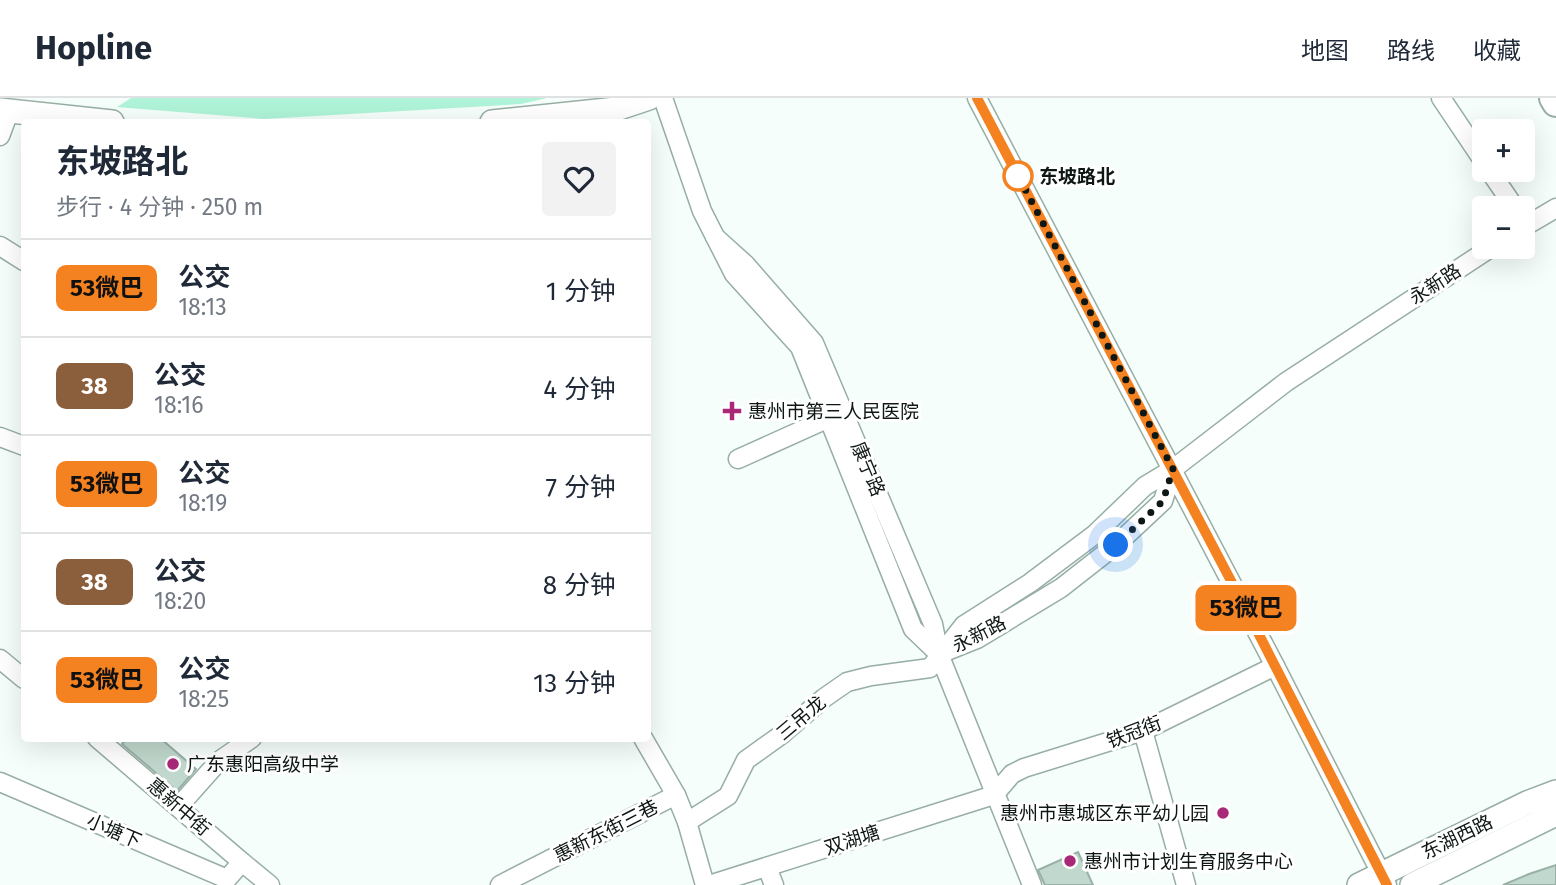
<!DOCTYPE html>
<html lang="zh">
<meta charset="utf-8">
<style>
:root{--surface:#fff;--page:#f2f2f3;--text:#1f2937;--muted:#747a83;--line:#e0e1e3}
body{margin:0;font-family:"Fira Sans","Noto Sans SC",sans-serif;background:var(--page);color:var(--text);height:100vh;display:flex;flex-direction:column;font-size:26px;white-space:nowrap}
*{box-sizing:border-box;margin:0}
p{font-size:23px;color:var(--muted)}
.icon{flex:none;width:38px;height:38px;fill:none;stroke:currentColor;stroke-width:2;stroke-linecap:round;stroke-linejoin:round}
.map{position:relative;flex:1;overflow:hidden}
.drawer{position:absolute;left:21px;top:21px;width:630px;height:623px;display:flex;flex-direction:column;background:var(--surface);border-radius:7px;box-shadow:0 7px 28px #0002}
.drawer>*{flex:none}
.badge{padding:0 14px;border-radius:10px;font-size:24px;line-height:46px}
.buttons{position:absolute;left:1472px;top:21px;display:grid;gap:14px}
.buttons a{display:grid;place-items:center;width:63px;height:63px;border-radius:7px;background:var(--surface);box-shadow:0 7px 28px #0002;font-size:35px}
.you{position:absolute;width:35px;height:35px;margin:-18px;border:5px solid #fff;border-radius:50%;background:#1a73e8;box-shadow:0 0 0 10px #1a73e833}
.map>.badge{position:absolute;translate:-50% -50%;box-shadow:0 0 0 4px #fff}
.round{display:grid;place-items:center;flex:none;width:74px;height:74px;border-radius:7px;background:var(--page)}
.summary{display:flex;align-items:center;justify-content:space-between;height:119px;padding:0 35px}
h1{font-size:33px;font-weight:700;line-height:52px}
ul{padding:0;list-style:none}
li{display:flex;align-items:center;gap:21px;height:98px;padding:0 35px;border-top:2px solid var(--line)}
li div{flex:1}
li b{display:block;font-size:26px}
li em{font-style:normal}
li .badge{min-width:77px;font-weight:700;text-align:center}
header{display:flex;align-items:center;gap:42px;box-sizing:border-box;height:98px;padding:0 35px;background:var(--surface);border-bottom:2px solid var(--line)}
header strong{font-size:33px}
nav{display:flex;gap:38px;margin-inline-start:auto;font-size:24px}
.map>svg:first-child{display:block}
.green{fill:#aff4d8}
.building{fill:#c0d8cd;stroke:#99b0a6;stroke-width:2}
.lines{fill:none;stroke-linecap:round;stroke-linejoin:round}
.minor-casing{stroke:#97aea4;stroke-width:21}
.major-casing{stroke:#97aea4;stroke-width:26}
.highway-casing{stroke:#97aea4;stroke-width:30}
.minor{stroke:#fff;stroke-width:18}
.major{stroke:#fff;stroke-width:23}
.highway{stroke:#fff;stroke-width:26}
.line-casing{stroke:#fff;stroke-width:16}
.line{stroke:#f58220;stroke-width:10}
.walk{stroke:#0e1713;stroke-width:7;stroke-dasharray:0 12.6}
.stop-dot{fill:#fff;stroke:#f58220;stroke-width:3.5}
.poi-dot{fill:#a92978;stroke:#fff;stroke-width:2.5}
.labels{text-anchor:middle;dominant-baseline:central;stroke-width:6;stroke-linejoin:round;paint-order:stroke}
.stop-label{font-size:19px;font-weight:bold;fill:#0e1713;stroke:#fff;text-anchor:start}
.street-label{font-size:19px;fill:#0e1713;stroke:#fff}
.poi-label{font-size:19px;fill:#0e1713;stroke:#fff;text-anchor:start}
</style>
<header>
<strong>Hopline</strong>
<nav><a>地图</a><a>路线</a><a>收藏</a></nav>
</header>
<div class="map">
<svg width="1556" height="787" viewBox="0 0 1556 787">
<rect width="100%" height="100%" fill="#f5fefa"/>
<!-- green -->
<polygon class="green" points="131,0 547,0 521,6 264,21 117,9"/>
<!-- building -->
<g class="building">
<polygon points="127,640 160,640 196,671 177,693 122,646"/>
<polygon points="1078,754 1093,787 1045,787 1038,772"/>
<polygon points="1556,767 1556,787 1503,787 1529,776"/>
</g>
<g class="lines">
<!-- minor casing -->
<g class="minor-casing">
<g id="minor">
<polyline points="663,0 702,113 734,176 800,249 913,531 939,556"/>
<polyline points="977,0 1275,568 1387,787"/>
<polyline points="1441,0 1484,64"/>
<polyline points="0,38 9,14"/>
<polyline points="1489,72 1515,110"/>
<polyline points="1522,130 1556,110"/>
<polyline points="715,139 745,166 814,245 933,526 939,556 1032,787"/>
<polyline points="0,148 24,163"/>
<polyline points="0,339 24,348"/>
<polyline points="738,361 829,320"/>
<polyline points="942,555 977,541 1061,490 1116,447 1163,403 1173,371"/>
<polyline points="0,561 24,581"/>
<polyline points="1143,633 1186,787"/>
<polyline points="97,640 242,764 227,781"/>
<polyline points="643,640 676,697 687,724 705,787"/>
<polyline points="0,684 227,781"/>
<polyline points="179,708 219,663 252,640"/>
<polyline points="687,724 728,698 746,662 781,637 824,600 847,584 871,578 930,570 964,527 1030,485 1094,437 1145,388 1173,371 1286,284 1492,149"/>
<polyline points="242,764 270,787"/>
<polyline points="767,769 774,787"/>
<polyline points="500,787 676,697"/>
<polyline points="709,787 994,697 1012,676 1024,670 1143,633 1275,568"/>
</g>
</g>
<!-- major casing -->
<g class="major-casing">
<g id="major">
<polyline points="0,12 112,24"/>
<polyline points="492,24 616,11 649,0"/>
<polyline points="1359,787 1527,705 1556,694"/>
<polyline points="1412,787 1556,716"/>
</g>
</g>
<!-- highway casing -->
<g class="highway-casing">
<polyline id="highway" points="1553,0 1556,5"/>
</g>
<!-- minor -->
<use href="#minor" class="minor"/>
<!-- major -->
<use href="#major" class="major"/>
<!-- highway -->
<use href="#highway" class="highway"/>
</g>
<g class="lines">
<!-- line casing -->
<g class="line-casing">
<polyline id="line" points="977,0 1250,519 1387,787"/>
</g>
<!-- line -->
<use href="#line" class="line"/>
<!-- walk -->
<polyline class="walk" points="1018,78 1016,74 1173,371 1163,403 1116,447"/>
</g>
<!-- markers -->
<circle class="stop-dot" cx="1018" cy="78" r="14"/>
<g class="poi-dot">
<path d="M728.5 302.5h7v7h7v7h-7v7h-7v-7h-7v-7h7z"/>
<circle cx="173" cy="666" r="7"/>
<circle cx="1223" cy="715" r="7"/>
<circle cx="1070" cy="763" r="7"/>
</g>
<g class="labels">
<!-- stop labels -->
<g class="stop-label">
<text x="1039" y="78">东坡路北</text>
</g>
<!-- street labels -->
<g class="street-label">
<text transform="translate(1435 186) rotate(-33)">永新路</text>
<text transform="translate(868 371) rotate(67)">康宁路</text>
<text transform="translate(979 536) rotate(-27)">永新路</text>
<text transform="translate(801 620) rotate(-40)">三吊龙</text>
<text transform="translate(1134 634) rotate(-21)">铁冠街</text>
<text transform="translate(179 709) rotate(41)">惠新中街</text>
<text transform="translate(114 733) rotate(23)">小塘下</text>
<text transform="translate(606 733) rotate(-27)">惠新东街三巷</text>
<text transform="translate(1457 739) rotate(-26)">东湖西路</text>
<text transform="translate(852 742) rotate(-18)">双湖塘</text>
</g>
<!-- poi labels -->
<g class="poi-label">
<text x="748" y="313">惠州市第三人民医院</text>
<text x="187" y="666">广东惠阳高级中学</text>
<text x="1209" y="715" text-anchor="end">惠州市惠城区东平幼儿园</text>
<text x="1084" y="763">惠州市计划生育服务中心</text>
</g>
</g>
</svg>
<div class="buttons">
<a>+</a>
<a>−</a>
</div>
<div class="you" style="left:1116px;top:447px"></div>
<b class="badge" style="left:1246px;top:510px;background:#f58220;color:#111">53微巴</b>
<section class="drawer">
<div class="summary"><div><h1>东坡路北</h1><p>步行 · 4 分钟 · 250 m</p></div><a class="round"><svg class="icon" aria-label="heart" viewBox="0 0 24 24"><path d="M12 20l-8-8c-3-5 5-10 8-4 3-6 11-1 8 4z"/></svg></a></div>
<ul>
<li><span class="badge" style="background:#f58220;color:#111">53微巴</span><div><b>公交</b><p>18:13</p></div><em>1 分钟</em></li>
<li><span class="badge" style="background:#8b5e3c;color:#fff">38</span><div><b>公交</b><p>18:16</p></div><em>4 分钟</em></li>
<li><span class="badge" style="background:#f58220;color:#111">53微巴</span><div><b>公交</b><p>18:19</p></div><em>7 分钟</em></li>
<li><span class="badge" style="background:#8b5e3c;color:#fff">38</span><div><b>公交</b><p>18:20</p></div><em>8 分钟</em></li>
<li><span class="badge" style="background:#f58220;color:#111">53微巴</span><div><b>公交</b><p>18:25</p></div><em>13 分钟</em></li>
</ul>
</section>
</div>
